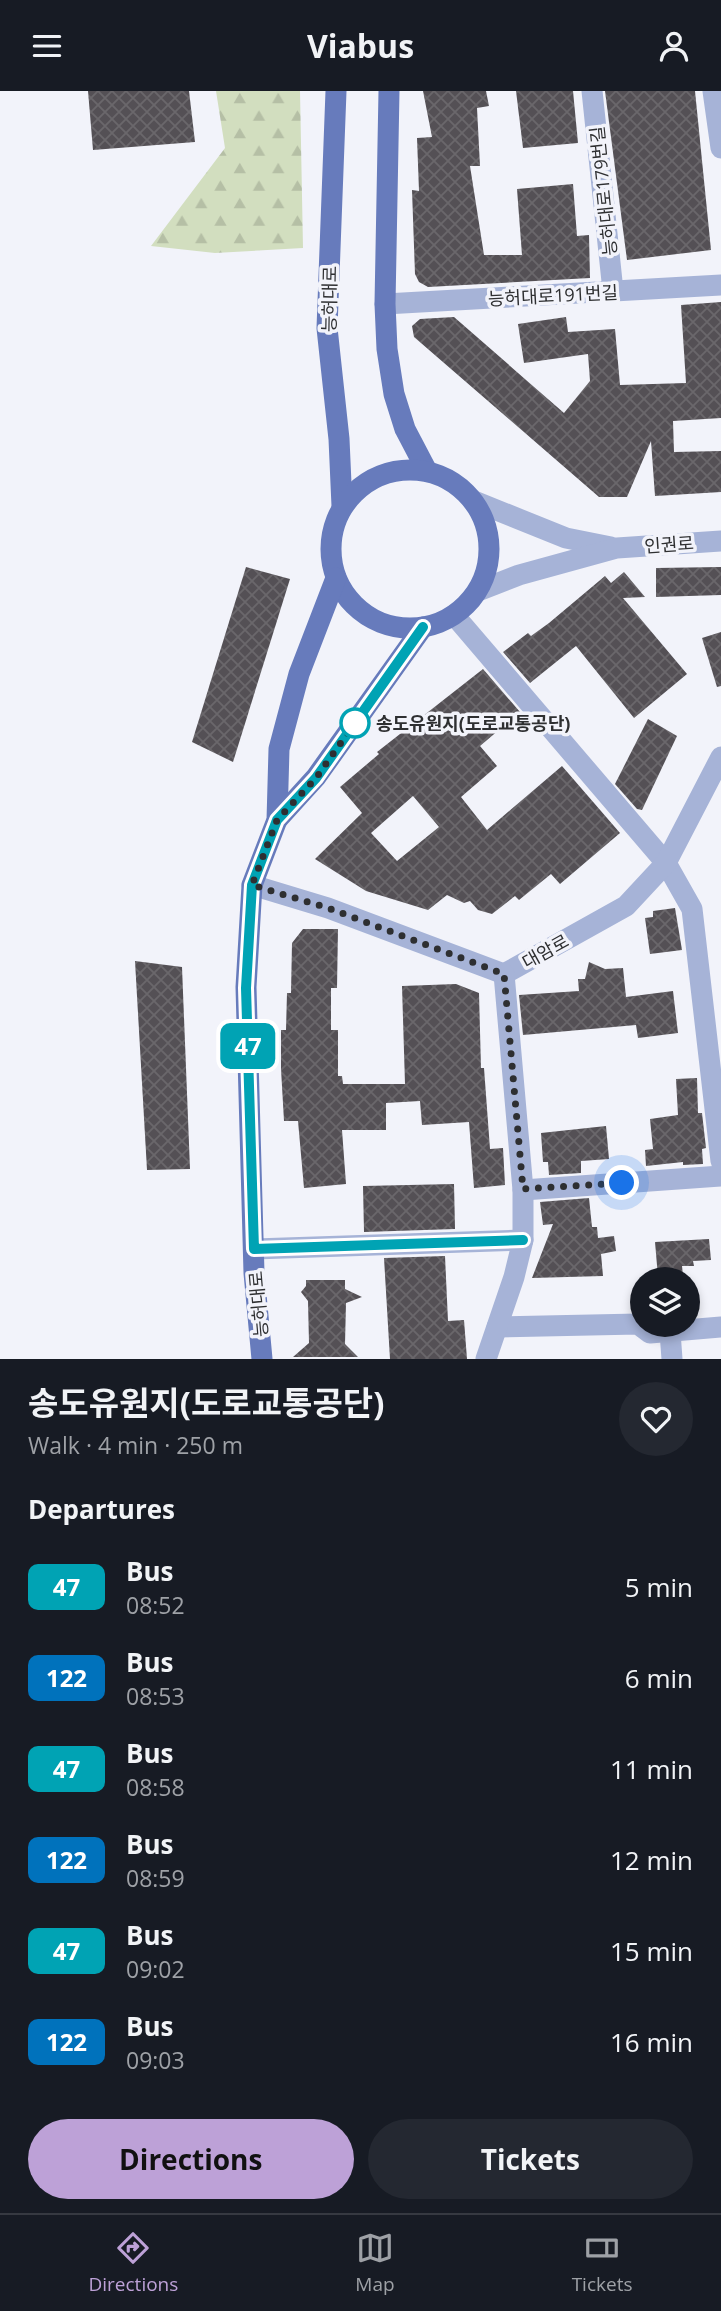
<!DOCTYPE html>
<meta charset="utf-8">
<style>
:root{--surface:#171b24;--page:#242831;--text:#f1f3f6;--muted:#9ea1a6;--line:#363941;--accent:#bda1d7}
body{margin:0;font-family:"Open Sans","Noto Sans KR",sans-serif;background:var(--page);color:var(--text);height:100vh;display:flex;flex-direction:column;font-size:26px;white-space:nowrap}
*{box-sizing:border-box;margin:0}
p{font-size:23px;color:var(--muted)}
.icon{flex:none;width:38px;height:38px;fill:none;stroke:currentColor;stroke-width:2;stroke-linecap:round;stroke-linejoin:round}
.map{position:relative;height:1268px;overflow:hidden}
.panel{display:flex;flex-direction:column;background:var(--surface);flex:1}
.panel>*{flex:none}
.badge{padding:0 14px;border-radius:10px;font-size:24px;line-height:46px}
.fabs{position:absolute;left:630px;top:1176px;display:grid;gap:14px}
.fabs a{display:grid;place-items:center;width:70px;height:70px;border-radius:50%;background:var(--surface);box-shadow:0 4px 10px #0003;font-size:35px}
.you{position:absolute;width:35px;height:35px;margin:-18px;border:5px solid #fff;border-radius:50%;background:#1a73e8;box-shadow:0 0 0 10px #1a73e833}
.map>.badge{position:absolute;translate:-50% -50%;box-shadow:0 0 0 4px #fff}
h2{padding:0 28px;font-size:26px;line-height:63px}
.round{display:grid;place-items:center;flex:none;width:74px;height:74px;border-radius:37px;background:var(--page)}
.overview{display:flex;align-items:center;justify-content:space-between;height:119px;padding:0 28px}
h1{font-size:33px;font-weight:700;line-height:52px}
.button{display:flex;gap:14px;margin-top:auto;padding:14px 28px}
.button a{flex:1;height:80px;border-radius:42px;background:var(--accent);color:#111;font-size:28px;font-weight:700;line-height:80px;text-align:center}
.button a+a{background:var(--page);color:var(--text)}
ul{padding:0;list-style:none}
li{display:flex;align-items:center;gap:21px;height:91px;padding:0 28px}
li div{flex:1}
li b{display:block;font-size:26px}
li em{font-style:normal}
li .badge{min-width:77px;font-weight:700;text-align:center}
header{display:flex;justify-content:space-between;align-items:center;height:91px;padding:0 28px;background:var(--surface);font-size:32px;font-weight:700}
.tab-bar{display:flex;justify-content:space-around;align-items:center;height:98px;border-top:2px solid var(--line);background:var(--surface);font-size:19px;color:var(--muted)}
.tab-bar a{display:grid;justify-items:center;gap:4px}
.tab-bar .on{color:var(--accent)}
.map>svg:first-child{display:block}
.forest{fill:url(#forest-firs)}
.building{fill:url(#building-cross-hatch);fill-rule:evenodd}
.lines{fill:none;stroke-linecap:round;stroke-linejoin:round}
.minor{stroke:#a6b3d7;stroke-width:21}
.major{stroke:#677bbc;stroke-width:21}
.line-casing{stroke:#fff;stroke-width:16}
.line{stroke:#00a3b4;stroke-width:10}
.walk{stroke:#2e2f31;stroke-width:7;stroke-dasharray:0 12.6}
.stop-dot{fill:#fff;stroke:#00a3b4;stroke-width:3.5}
.labels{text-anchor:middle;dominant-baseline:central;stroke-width:7;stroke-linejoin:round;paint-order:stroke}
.street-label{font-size:18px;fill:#2e2f31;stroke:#f2f3fa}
.stop-label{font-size:18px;font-weight:bold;fill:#2e2f31;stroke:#f2f3fa;text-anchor:start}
</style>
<header><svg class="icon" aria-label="menu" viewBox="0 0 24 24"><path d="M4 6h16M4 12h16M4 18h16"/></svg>Viabus<svg class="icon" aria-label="person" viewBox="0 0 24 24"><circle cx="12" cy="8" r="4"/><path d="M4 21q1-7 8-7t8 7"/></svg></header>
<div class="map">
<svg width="721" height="1268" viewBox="0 0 721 1268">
<defs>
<pattern id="forest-firs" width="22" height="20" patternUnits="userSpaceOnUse" patternTransform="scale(1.75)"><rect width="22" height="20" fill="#d2debf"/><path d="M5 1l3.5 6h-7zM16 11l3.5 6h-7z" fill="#b5bfa5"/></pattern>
<pattern id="building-cross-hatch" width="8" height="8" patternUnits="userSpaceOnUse" patternTransform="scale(1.75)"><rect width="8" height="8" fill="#545055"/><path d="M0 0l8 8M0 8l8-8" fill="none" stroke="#6a676b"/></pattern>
</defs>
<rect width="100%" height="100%" fill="#f2f3fa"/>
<!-- forest -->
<polygon class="forest" points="216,0 300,0 303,157 215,162 151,155 225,57"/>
<!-- building -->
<g class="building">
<polygon points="88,0 189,0 195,51 93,59"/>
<polygon points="423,0 486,0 489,15 477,17 480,75 470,75 484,164 522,164 517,98 573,93 577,145 589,144 590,187 428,196 419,191 415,183 412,99 419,100 417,47 432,46"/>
<polygon points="516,0 573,0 578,52 523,57"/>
<polygon points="605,0 695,0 711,159 627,169"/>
<polygon points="721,211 721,327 673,330 674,361 721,360 721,401 655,405 651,350 627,406 599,406 414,246 412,235 420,228 454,226 564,322 590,290 588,263 524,272 518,233 566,226 568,241 615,238 620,294 686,292 681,214"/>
<polygon points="246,476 290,488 233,671 192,651"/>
<polygon points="721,476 721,504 656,506 656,477"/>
<polygon points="624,481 645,506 623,507 687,583 634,627 576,555 530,592 503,561 528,542 531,545 549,532 605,485 611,492"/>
<polygon points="721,541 721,595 717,596 702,547"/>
<path d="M 483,578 L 520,621 L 480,655 L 497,675 L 461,706 L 487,739 L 562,675 L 620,742 L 560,793 L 551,783 L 519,809 L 515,805 L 492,823 L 478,819 L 470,810 L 464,812 L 447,804 L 428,819 L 366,800 L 315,768 L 362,722 L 340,696 L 379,663 L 377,661 ZM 413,705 L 439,736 L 397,770 L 371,742 Z"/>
<polygon points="648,628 677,645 642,719 637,718 615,693"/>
<polygon points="675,817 682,859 650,863 645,827 653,826 653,820"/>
<polygon points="303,838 338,838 337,897 331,897 331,939 338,939 338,985 342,985 343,993 405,993 402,895 456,893 479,902 481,977 484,977 490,1058 503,1057 505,1094 474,1097 469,1031 422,1034 420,1010 386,1012 386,1039 342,1039 346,1093 304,1097 298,1030 284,1030 281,978 281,939 286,939 287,902 291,902 292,852"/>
<polygon points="135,870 182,876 190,1078 147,1079"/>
<polygon points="589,871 605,878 623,877 626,906 673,900 678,942 638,947 636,934 523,944 519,904 579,900 578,888 585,888"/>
<polygon points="697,987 698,1022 702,1022 706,1057 702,1058 703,1073 683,1074 683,1071 646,1075 645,1059 653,1058 650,1028 678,1024 676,988"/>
<polygon points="606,1035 609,1068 581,1070 581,1082 549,1084 548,1071 543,1071 541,1042"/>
<polygon points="454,1093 455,1138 364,1141 363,1095"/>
<polygon points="589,1107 592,1136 597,1136 598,1147 614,1145 616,1160 601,1163 603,1185 532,1187 553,1133 543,1134 540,1111"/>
<polygon points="709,1148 711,1169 693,1170 694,1175 682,1175 683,1184 658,1186 655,1151"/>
<polygon points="445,1165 448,1230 464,1229 467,1268 390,1268 384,1167"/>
<polygon points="306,1189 345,1189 345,1198 362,1206 346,1212 345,1253 358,1266 293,1266 309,1252 308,1210 301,1201 306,1195"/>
</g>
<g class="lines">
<!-- minor -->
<g class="minor">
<polyline points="592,0 613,200"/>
<polyline points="713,0 721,57"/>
<polyline points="385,213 721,194"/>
<polyline points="474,410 566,447 611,456"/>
<polyline points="478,500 519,484 617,457 721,450"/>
<polyline points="454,524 666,772 692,818 721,1070"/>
<polyline points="252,794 328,817 504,883 626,815 666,772 721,666"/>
<polyline points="523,1099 721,1085"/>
<polyline points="254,1158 523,1149"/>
<polyline points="497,1236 638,1233 650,1242 721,1236"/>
<polyline points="670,1241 672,1268"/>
<polyline points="486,1268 514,1186 523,1149 523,1099 504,883"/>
</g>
<!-- major -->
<g class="major">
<polyline points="336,0 327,237 339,348 342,415"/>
<polyline points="389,0 385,213 387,258 394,303 405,338 427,380"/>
<circle cx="410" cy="458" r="79"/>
<polyline points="277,729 316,686 423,536"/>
<polyline points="262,1268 254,1182 246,896 252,794 277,729 279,658 299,583 336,487"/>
</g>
</g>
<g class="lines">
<!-- line casing -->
<g class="line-casing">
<polyline id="line" points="423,536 316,687 277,729 252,794 246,897 254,1158 523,1149"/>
</g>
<!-- line -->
<use href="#line" class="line"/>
<!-- walk -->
<polyline class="walk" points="355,632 316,687 277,729 252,794 328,817 504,883 523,1098 622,1092"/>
</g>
<!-- markers -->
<circle class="stop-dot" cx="355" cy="632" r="14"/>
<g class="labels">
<!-- street labels -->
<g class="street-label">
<text transform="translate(603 100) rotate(-96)">능허대로179번길</text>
<text transform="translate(553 204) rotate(-3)">능허대로191번길</text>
<text transform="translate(329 208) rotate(-89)">능허대로</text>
<text transform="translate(669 453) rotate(-4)">인권로</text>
<text transform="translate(545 860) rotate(-29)">대암로</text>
<text transform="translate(258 1213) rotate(-95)">능허대로</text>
</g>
<!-- stop labels -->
<g class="stop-label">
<text x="376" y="632">송도유원지(도로교통공단)</text>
</g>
</g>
</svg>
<div class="fabs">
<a><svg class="icon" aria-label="layers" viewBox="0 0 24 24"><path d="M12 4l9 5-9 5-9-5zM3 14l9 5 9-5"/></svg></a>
</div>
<div class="you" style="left:622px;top:1092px"></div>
<b class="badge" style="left:248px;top:955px;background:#00a3b4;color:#fff">47</b>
</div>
<section class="panel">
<div class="overview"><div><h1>송도유원지(도로교통공단)</h1><p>Walk · 4 min · 250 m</p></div><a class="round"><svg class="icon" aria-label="heart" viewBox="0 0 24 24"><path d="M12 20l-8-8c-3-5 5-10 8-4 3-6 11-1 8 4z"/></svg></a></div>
<h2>Departures</h2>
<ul>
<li><span class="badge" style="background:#00a3b4;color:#fff">47</span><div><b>Bus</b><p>08:52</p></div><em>5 min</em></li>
<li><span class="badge" style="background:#0072bc;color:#fff">122</span><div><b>Bus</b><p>08:53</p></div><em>6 min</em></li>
<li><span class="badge" style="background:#00a3b4;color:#fff">47</span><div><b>Bus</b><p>08:58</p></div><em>11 min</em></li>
<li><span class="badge" style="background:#0072bc;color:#fff">122</span><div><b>Bus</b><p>08:59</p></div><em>12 min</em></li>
<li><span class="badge" style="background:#00a3b4;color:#fff">47</span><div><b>Bus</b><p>09:02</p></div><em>15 min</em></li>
<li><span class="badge" style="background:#0072bc;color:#fff">122</span><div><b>Bus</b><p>09:03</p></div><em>16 min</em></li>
</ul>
<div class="button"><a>Directions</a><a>Tickets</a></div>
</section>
<nav class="tab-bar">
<a class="on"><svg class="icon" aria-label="directions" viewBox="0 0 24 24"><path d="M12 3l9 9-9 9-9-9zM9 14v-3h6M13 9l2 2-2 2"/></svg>Directions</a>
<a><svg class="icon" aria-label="map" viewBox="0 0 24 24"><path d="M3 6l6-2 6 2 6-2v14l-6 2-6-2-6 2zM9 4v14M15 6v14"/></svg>Map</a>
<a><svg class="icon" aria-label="tickets" viewBox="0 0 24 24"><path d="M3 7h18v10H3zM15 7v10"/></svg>Tickets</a>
</nav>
